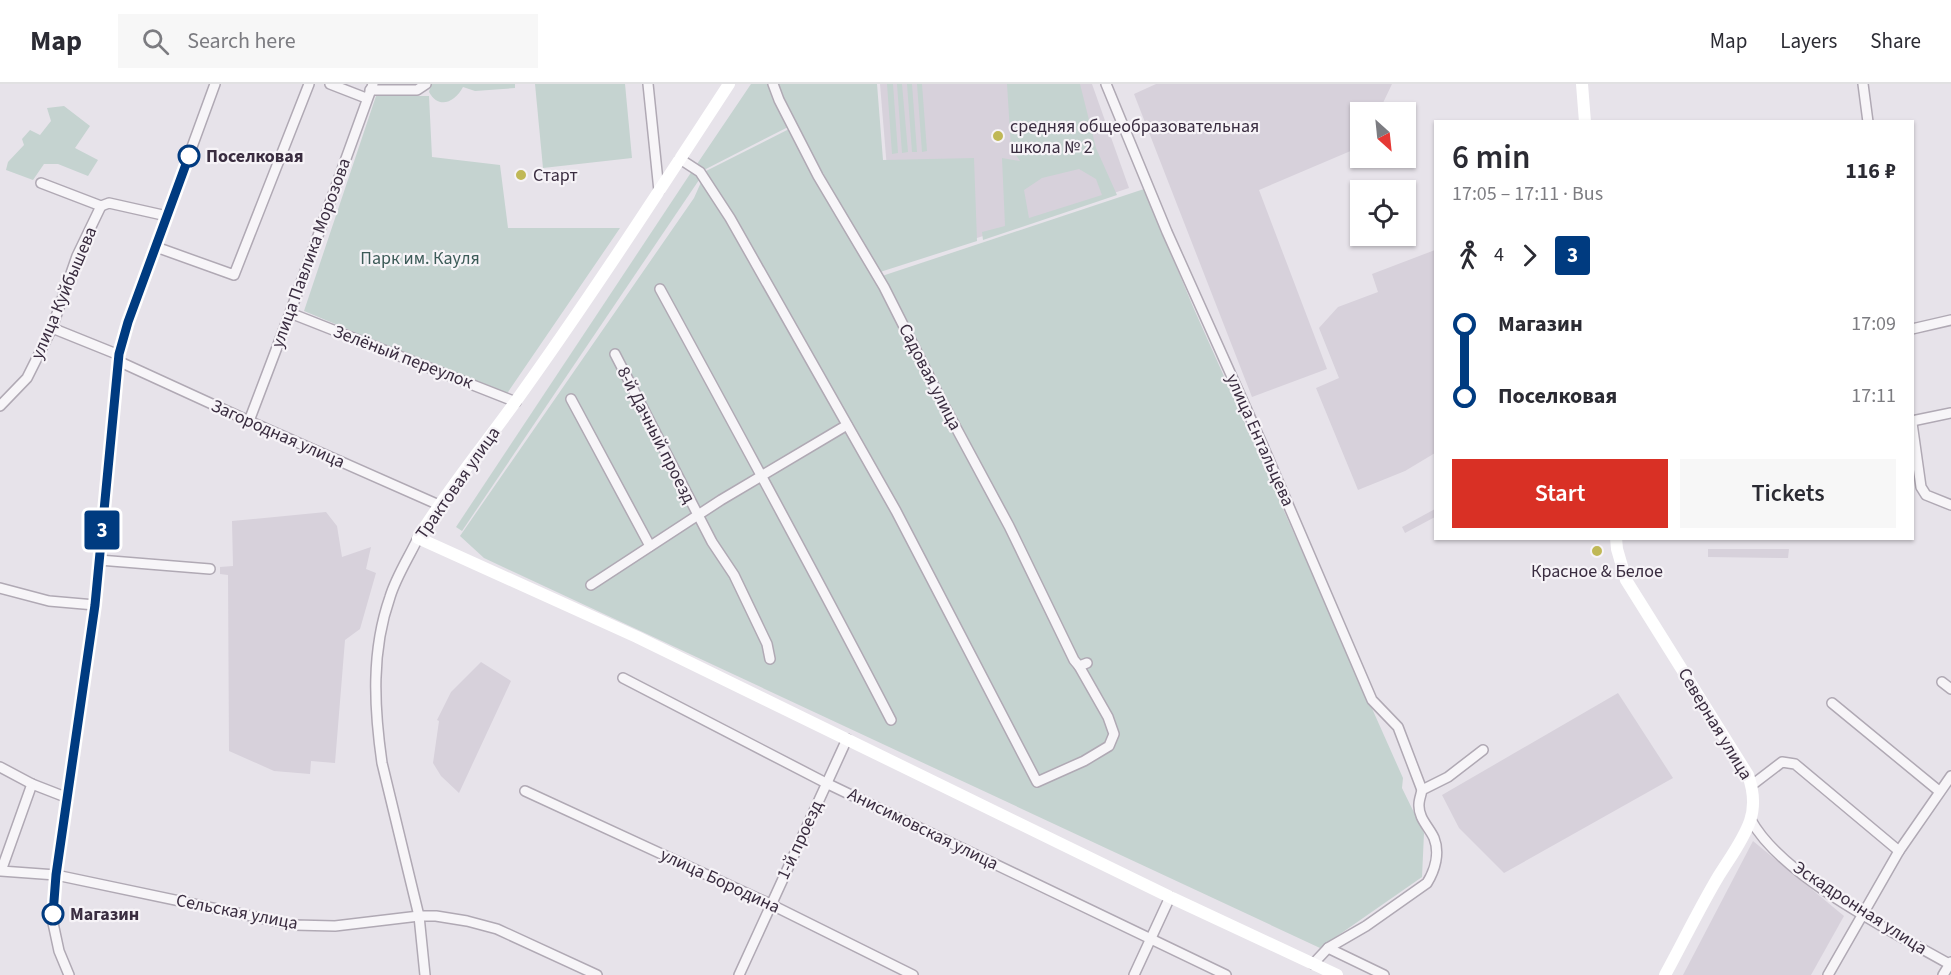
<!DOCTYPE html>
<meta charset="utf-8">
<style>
:root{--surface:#fff;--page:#f7f7f7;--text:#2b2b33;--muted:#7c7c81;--line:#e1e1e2;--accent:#d93025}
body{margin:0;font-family:"Source Sans 3",sans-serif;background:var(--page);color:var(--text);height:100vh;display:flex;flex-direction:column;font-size:22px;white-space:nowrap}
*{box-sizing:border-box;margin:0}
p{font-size:20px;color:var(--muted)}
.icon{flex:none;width:33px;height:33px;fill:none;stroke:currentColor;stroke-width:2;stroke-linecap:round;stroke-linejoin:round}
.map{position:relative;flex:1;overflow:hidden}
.sheet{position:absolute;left:1434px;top:36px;width:480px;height:420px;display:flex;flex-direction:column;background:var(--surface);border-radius:0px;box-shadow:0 2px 4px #0004}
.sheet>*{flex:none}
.badge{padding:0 12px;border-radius:4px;font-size:21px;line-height:39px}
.needle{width:39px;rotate:153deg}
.controls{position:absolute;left:1350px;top:18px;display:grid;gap:12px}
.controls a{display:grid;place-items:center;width:66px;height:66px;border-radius:0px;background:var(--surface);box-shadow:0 2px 4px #0004;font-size:30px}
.map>.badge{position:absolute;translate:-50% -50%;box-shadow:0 0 0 3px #fff}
.legs{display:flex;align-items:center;gap:9px;height:66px;padding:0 18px;font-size:20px}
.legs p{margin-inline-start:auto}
.headline{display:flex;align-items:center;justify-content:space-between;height:102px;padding:0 18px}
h1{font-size:33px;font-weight:600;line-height:45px}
.cta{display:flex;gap:12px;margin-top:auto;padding:12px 18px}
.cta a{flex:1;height:69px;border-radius:0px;background:var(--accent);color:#fff;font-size:24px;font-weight:600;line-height:69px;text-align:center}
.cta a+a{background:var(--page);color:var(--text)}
ul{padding:0 18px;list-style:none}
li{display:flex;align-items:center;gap:21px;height:72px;font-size:22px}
li i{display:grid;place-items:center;width:9px;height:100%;margin:0 8px;background:currentColor}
li i::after{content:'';width:15px;height:15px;margin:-8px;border:4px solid;border-radius:50%;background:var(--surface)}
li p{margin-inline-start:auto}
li:first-child i{background:linear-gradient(#0000 50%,currentColor 0)}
li:last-child i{background:linear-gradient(currentColor 50%,#0000 0)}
header{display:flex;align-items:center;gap:36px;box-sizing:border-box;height:84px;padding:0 30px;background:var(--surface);border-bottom:2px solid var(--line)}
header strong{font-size:28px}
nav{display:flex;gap:33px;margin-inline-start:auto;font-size:21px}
.search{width:420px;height:54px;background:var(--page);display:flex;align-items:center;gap:15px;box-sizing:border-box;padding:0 21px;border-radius:0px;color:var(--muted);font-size:22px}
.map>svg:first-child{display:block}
.built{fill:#d7d1db}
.green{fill:#c5d3d0;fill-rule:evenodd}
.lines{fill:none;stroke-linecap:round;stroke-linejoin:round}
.street-casing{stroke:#b0a9b4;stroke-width:12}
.street{stroke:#f7f5f8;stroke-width:9}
.secondary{stroke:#fff;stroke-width:12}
.line-1-casing{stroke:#fff;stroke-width:14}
.line-1{stroke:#003b80;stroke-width:9}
.poi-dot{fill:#c0b856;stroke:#f6f3f7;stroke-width:2}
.stop-1-dot{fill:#fff;stroke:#003b80;stroke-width:3}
.labels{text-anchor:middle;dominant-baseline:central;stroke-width:4.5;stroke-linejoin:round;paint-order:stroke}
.poi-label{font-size:18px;fill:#3a2d40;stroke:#f6f3f7;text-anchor:start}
.stop-label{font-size:18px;font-weight:bold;fill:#3a2d40;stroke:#f6f3f7;text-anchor:start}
.street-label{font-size:18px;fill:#3a2d40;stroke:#f6f3f7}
.park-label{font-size:18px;fill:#3b5a57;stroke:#f6f3f7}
</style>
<header>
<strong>Map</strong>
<div class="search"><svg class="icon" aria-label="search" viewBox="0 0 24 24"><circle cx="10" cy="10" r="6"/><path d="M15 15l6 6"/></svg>Search here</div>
<nav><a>Map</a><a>Layers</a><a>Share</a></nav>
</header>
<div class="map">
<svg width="1951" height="891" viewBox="0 0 1951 891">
<rect width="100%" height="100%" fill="#e7e3ea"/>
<!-- built -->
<g class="built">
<polygon points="880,0 1092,0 1129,104 895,181"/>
<polygon points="1156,0 1392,0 1382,21 1377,28 1360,28 1360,63 1259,106 1327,285 1252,313 1134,10"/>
<polygon points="1435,166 1435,369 1405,387 1358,406 1316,304 1339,294 1319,244 1338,223 1378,208 1372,190"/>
<polygon points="1435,425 1435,433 1405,449 1402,443"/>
<polygon points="326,428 337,442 342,473 371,463 366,485 376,489 360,545 345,556 335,679 311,677 310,690 274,687 229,667 228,491 220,490 220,483 233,482 232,437"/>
<polygon points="1708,465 1789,465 1788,474 1708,473"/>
<polygon points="481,578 511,597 459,709 441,692 433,679 439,637 437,636 451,608"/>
<polygon points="1618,609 1673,694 1504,789 1459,744 1442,711"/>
<polygon points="1753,757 1844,832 1811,891 1683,891"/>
</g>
<!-- green -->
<g class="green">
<path d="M 431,0 L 515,0 L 515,4 L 475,7 L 463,3 C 455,18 439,26 429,8 Z"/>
<polygon points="535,0 625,0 632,74 543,84"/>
<polygon points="751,0 877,0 883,76 974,74 977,157 877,189 796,39 704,86 697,80"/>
<polygon points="887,0 893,0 898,69 892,70"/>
<polygon points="897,0 902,0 908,68 902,69"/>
<polygon points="907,0 912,0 917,68 912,68"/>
<polygon points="917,0 922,0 927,67 922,68"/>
<path d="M 1007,0 L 1080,0 L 1096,64 L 1117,111 L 983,156 L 982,148 L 1005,142 L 1002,74 L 1020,77 L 1011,64 ZM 1079,85 L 1096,95 L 1102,111 L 1029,134 L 1024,106 L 1042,94 Z"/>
<polygon points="376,12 429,12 432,73 500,81 508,144 620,144 506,311 304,227"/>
<polygon points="64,22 90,42 75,64 98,76 88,92 58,80 44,80 33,96 6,86 8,78 24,61 22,55 30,46 40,51 51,37 47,24"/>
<polygon points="795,42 876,194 1144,105 1194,225 1403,694 1402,704 1424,749 1422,793 1320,864 484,474 460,452 694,114 706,87"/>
<polygon points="692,87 701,93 462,447 456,443"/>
</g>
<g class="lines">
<!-- street casing -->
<g class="street-casing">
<g id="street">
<polyline points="330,0 366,14"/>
<polyline points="648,0 659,107"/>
<polyline points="773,0 779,16 818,92 884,203 939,312 1009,442 1074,576 1079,582 1087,579"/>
<polyline points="1106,0 1167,148 1263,362 1372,616 1398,643 1422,706"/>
<polyline points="1863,0 1868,38"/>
<polyline points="370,6 417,6 426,0"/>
<polyline points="680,75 700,88 730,134 896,427 1037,698 1084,677 1109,662 1114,650 1108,633 1079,582"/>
<polyline points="41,99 101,122 109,119 167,132"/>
<polyline points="156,163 234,191 309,0"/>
<path d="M 660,205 C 738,348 816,491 891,636"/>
<polyline points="290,229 516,318"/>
<polyline points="52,244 119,271"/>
<polyline points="1912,245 1951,236"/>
<polyline points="615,270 712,458 734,491 767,560 770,575"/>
<polyline points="118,277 249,337 439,421"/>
<polyline points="571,315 650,462"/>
<polyline points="0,322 27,294 52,244 77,172 101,122"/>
<polyline points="249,337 290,229 373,0"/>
<polyline points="1912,337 1951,329"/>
<polyline points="1912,339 1921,403 1926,411 1951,421"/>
<path d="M 418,454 C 409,473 396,493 390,513 C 371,567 374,623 382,679 L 419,832 L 425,891"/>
<polyline points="99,476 210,485"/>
<polyline points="591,501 721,416 847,341"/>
<polyline points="0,504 49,517 95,521"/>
<polyline points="623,594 826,699 1226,891"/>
<polyline points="1942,598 1951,605"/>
<polyline points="1832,619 1939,707"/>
<polyline points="0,683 32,700 68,714"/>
<polyline points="32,700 1,787 56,791 294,841 335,842 419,832 436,832 467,837 497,845 597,891"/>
<polyline points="1752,701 1782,678 1795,680 1899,767"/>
<polyline points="525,707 770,820 913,891"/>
<path d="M 1751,736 C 1782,793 1893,848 1951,881"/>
<polyline points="1328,864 1384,891"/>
<path d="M 1313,880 L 1328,864 L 1366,842 L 1427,799 C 1435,786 1440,769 1434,754 C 1429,743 1418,734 1419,720 C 1419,716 1421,711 1422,706 L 1448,693 L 1483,666"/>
<polyline points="69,891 59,867 53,839 56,791 95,521 118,277 128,238 215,0"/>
<polyline points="739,891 847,655"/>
<polyline points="1134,891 1170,813"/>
<polyline points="1828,891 1899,767 1951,692"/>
<polyline points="1943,891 1951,878"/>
</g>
</g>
<!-- street -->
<use href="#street" class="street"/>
<!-- secondary -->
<g class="secondary">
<path d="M 729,0 C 659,107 590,214 516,317 C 483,363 447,406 418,454 L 637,553 L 1170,813 L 1337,891"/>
<polyline points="1582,0 1585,38"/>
<path d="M 1616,454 L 1617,465 L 1626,496 L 1748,691 C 1753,705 1755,722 1750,737 C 1743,757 1729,775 1718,793 C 1699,825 1683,858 1665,891"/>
</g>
</g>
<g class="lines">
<!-- line-1 casing -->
<g class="line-1-casing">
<polyline id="line-1" points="53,830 56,791 95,521 119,270 128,238 189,72"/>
</g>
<!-- line-1 -->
<use href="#line-1" class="line-1"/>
</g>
<!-- markers -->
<g class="poi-dot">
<circle cx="998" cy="52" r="6"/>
<circle cx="521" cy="91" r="6"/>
<circle cx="1597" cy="467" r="6"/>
</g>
<g class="stop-1-dot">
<circle cx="189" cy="72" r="10"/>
<circle cx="53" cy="830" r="10"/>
</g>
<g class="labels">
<!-- poi labels -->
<g class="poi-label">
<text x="1010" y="42">средняя общеобразовательная<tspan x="1010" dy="21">школа № 2</tspan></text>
<text x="533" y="91">Старт</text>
<text x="1597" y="487" text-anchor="middle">Красное &amp; Белое</text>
</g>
<!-- stop labels -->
<g class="stop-label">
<text x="206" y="72">Поселковая</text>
<text x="70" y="830">Магазин</text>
</g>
<!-- street labels -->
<g class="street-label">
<text transform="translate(311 169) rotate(-70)">улица Павлика Морозова</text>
<text transform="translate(64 209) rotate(-67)">улица Куйбышева</text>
<text transform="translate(403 273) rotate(21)">Зелёный переулок</text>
<text transform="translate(930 293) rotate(63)">Садовая улица</text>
<text transform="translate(278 350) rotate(24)">Загородная улица</text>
<text transform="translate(656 351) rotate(63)">8-й Дачный проезд</text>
<text transform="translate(1260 356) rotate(66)">улица Ентальцева</text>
<text transform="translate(458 399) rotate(-55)">Трактовая улица</text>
<text transform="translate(1715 640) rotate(59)">Северная улица</text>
<text transform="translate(923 745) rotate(26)">Анисимовская улица</text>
<text transform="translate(800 756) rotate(-65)">1-й проезд</text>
<text transform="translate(720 797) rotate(25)">улица Бородина</text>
<text transform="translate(1860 824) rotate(33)">Эскадронная улица</text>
<text transform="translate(237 828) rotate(11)">Сельская улица</text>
</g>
<!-- park labels -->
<g class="park-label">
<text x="420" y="174">Парк им. Кауля</text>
</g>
</g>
</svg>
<div class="controls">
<a><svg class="needle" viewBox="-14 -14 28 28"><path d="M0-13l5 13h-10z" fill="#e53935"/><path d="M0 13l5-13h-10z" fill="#7c7c81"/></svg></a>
<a><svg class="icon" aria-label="locate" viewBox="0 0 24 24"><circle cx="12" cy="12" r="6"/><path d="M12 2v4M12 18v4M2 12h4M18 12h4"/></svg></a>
</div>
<b class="badge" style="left:102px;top:446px;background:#003b80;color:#fff">3</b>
<section class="sheet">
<div class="headline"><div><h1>6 min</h1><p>17:05 – 17:11 · Bus</p></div><b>116 ₽</b></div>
<div class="legs"><svg class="icon" aria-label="walk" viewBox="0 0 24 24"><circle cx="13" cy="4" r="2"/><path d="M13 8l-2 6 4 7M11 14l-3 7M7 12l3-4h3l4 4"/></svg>4<svg class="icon" aria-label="forward" viewBox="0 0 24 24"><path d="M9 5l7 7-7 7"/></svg><b class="badge" style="background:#003b80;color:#fff">3</b></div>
<ul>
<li><i style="color:#003b80"></i><b>Магазин</b><p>17:09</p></li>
<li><i style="color:#003b80"></i><b>Поселковая</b><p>17:11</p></li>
</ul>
<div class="cta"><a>Start</a><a>Tickets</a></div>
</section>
</div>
